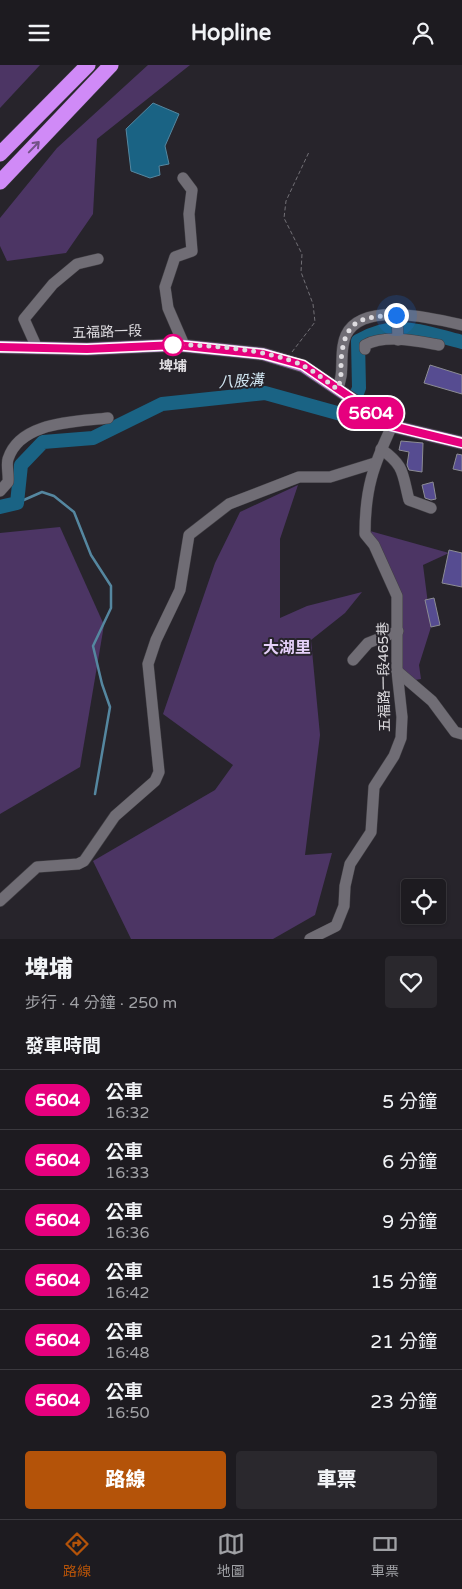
<!DOCTYPE html>
<html lang="zh-TW">
<meta charset="utf-8">
<style>
:root{--surface:#1d1b20;--page:#2a282d;--text:#f1f3f6;--muted:#a0a1a5;--line:#3b393e;--accent:#b45309}
body{margin:0;font-family:"Varela Round","Noto Sans TC",sans-serif;background:var(--page);color:var(--text);height:100vh;display:flex;flex-direction:column;font-size:19px;white-space:nowrap}
*{box-sizing:border-box;margin:0}
p{font-size:16px;color:var(--muted)}
.icon{flex:none;width:28px;height:28px;fill:none;stroke:currentColor;stroke-width:2;stroke-linecap:round;stroke-linejoin:round}
.map{position:relative;height:874px;overflow:hidden}
.details{display:flex;flex-direction:column;background:var(--surface);flex:1}
.details>*{flex:none}
.badge{padding:0 10px;border-radius:16px;font-size:18px;line-height:32px}
.tools{position:absolute;left:401px;top:814px;display:grid;gap:10px}
.tools a{display:grid;place-items:center;width:45px;height:45px;border-radius:5px;background:var(--surface);box-shadow:0 1px 4px #0004,0 0 0 1px var(--line);font-size:25px}
.you{position:absolute;width:25px;height:25px;margin:-12px;border:4px solid #fff;border-radius:50%;background:#1a73e8;box-shadow:0 0 0 8px #1a73e833}
.map>.badge{position:absolute;translate:-50% -50%;box-shadow:0 0 0 2px #fff}
h2{padding:0 25px;font-size:19px;line-height:45px}
.round{display:grid;place-items:center;flex:none;width:52px;height:52px;border-radius:5px;background:var(--page)}
.headline{display:flex;align-items:center;justify-content:space-between;height:85px;padding:0 25px}
h1{font-size:24px;font-weight:800;line-height:38px}
.cta{display:flex;gap:10px;margin-top:auto;padding:10px 25px}
.cta a{flex:1;height:58px;border-radius:5px;background:var(--accent);color:#fff;font-size:20px;font-weight:800;line-height:58px;text-align:center}
.cta a+a{background:var(--page);color:var(--text)}
ul{padding:0;list-style:none}
li{display:flex;align-items:center;gap:15px;height:60px;padding:0 25px;border-top:1px solid var(--line)}
li div{flex:1}
li b{display:block;font-size:19px}
li em{font-style:normal}
li .badge{min-width:55px;font-weight:700;text-align:center}
header{display:flex;justify-content:space-between;align-items:center;height:65px;padding:0 25px;background:var(--surface);font-size:22px;font-weight:800}
.dock{display:flex;justify-content:space-around;align-items:center;height:70px;border-top:1px solid var(--line);background:var(--surface);font-size:14px;color:var(--muted)}
.dock a{display:grid;justify-items:center;gap:2px}
.dock .on{color:var(--accent)}
.map>svg:first-child{display:block}
.green{fill:#4c3564}
.water{fill:#1a6384;stroke:#5587a0}
.lines{fill:none;stroke-linecap:round;stroke-linejoin:round}
.stream{stroke:#5587a0;stroke-width:2.5}
.river{stroke:#1a6384;stroke-width:14}
.building{fill:#564c91;stroke:#8c8c94}
.minor-casing{stroke:#413f44;stroke-width:12}
.major-casing{stroke:#413f44;stroke-width:14}
.highway-casing{stroke:#413f44;stroke-width:16}
.path{stroke:#727076;stroke-width:1;stroke-dasharray:4 2.5;stroke-linecap:butt}
.minor{stroke:#706d75;stroke-width:11}
.major{stroke:#aa7ec3;stroke-width:12}
.highway{stroke:#d08af7;stroke-width:15}
.oneway{stroke:#735287}
.line-casing{stroke:#fff;stroke-width:11}
.line{stroke:#e6007e;stroke-width:8}
.walk{stroke:#dedce0;stroke-width:5;stroke-dasharray:0 9}
.stop-dot{fill:#fff;stroke:#e6007e;stroke-width:2.5}
.labels{text-anchor:middle;dominant-baseline:central;stroke-width:4;stroke-linejoin:round;paint-order:stroke}
.street-label{font-size:14px;fill:#dedce0;stroke:#27242b}
.stop-label{font-size:14px;font-weight:bold;fill:#dedce0;stroke:#27242b}
.water-label{font-size:15px;font-style:italic;fill:#d2e7f3;stroke:#27242b}
.quarter-label{font-size:16px;font-weight:bold;fill:#e5d0f9;stroke:#27242b}
</style>
<header><svg class="icon" aria-label="menu" viewBox="0 0 24 24"><path d="M4 6h16M4 12h16M4 18h16"/></svg>Hopline<svg class="icon" aria-label="person" viewBox="0 0 24 24"><circle cx="12" cy="8" r="4"/><path d="M4 21q1-7 8-7t8 7"/></svg></header>
<div class="map">
<svg width="462" height="874" viewBox="0 0 462 874">
<rect width="100%" height="100%" fill="#27242b"/>
<!-- green -->
<g class="green">
<polygon points="0,0 40,0 0,43"/>
<polygon points="148,0 190,0 97,74 93,149 66,188 7,196 0,181 0,153 57,83"/>
<polygon points="298,420 280,474 280,553 307,541 362,527 345,548 311,575 320,670 305,790 332,788 315,850 273,874 131,874 93,796 215,725 233,700 163,649 215,498 240,447"/>
<polygon points="60,462 104,560 80,702 0,749 0,468"/>
<polygon points="370,466 449,488 423,500 431,562 419,600 421,614 415,615 402,606 400,525"/>
</g>
<!-- water -->
<polygon class="water" points="153,38 179,49 165,81 169,99 159,101 160,110 150,113 131,106 126,64"/>
<g class="lines">
<!-- stream -->
<polyline class="stream" points="17,438 42,427 54,431 74,447 91,490 111,521 111,543 93,581 102,619 110,642 95,729"/>
<!-- river -->
<path class="river" d="M 0,442 L 17,438 L 21,400 L 43,377 L 93,373 L 162,339 L 265,328 L 348,351 L 359,323 L 358,276 C 396,254 422,267 462,277"/>
</g>
<!-- building -->
<g class="building">
<polygon points="430,300 462,310 462,329 424,318"/>
<polygon points="401,376 423,378 422,407 409,405 407,400 409,387 399,385"/>
<polygon points="457,389 462,390 462,406 453,404"/>
<polygon points="433,417 436,434 431,435 425,433 422,420"/>
<polygon points="449,485 462,488 462,522 442,518"/>
<polygon points="434,533 440,560 431,562 425,535"/>
</g>
<g class="lines">
<!-- minor casing -->
<g class="minor-casing">
<g id="minor">
<polyline points="183,113 192,125 189,149 192,186 175,192 165,222 168,243 184,280"/>
<polyline points="397,250 398,275"/>
<polyline points="37,283 24,254 53,219 77,199 98,194"/>
<path d="M 365,284 L 365,280 C 386,269 417,276 439,280"/>
<path d="M 337,324 C 346,308 338,287 346,270 C 362,236 433,253 462,260"/>
<path d="M 381,384 C 405,401 402,408 409,435 L 431,443"/>
<path d="M 0,426 L 8,417 C 9,410 6,400 8,394 C 20,356 76,357 108,353"/>
<polyline points="353,595 368,578 398,566"/>
<polyline points="397,606 432,636 455,667 462,669"/>
<polyline points="0,836 37,802 78,799 84,796 115,751 155,716 159,707 148,599 156,575 180,525 189,470 229,439 299,412 330,412 375,398"/>
<path d="M 310,874 L 336,861 L 344,841 L 345,821 L 350,799 L 371,767 L 374,722 L 394,691 L 401,673 L 402,652 L 397,606 L 397,531 L 374,480 L 365,469 C 365,424 373,401 392,361"/>
</g>
</g>
<!-- major casing -->
<g class="major-casing">
<polyline id="major" points="0,282 87,284 176,280 263,289 303,301 392,361 462,378"/>
</g>
<!-- highway casing -->
<g class="highway-casing">
<g id="highway">
<polyline points="0,89 88,0"/>
<polyline points="0,117 111,0"/>
</g>
</g>
<!-- path -->
<polyline class="path" points="292,287 315,257 313,239 301,207 302,189 284,153 286,136 309,87"/>
<!-- minor -->
<use href="#minor" class="minor"/>
<!-- major -->
<use href="#major" class="major"/>
<!-- highway -->
<use href="#highway" class="highway"/>
</g>
<!-- one-way arrows -->
<defs><path id="oneway-shaft" d="M-6 0H5M1.5-3L5.5 0L1.5 3" fill="none" stroke-width="1.6" stroke-linecap="round" stroke-linejoin="round" transform="scale(1.25)"/></defs>
<use class="oneway" href="#oneway-shaft" transform="translate(34 82) rotate(-46)"/>
<g class="lines">
<!-- line casing -->
<g class="line-casing">
<polyline id="line" points="0,282 87,284 176,280 263,289 303,300 392,361 462,378"/>
</g>
<!-- line -->
<use href="#line" class="line"/>
<!-- walk -->
<path class="walk" d="M 173,280 C 207,279 271,285 302,300 C 314,306 326,316 337,324 C 342,315 341,306 341,297 C 344,255 359,252 396,250"/>
</g>
<!-- markers -->
<circle class="stop-dot" cx="173" cy="280" r="10"/>
<g class="labels">
<!-- street labels -->
<g class="street-label">
<text transform="translate(107 267) rotate(-2)">五福路一段</text>
<text transform="translate(384 612) rotate(-91)">五福路一段465巷</text>
</g>
<!-- stop labels -->
<g class="stop-label">
<text x="173" y="301">埤埔</text>
</g>
<!-- water labels -->
<g class="water-label">
<text transform="translate(241 316) rotate(-3)">八股溝</text>
</g>
<!-- quarter labels -->
<g class="quarter-label">
<text x="287" y="583">大湖里</text>
</g>
</g>
</svg>
<div class="tools">
<a><svg class="icon" aria-label="locate" viewBox="0 0 24 24"><circle cx="12" cy="12" r="6"/><path d="M12 2v4M12 18v4M2 12h4M18 12h4"/></svg></a>
</div>
<div class="you" style="left:396px;top:250px"></div>
<b class="badge" style="left:371px;top:348px;background:#e6007e;color:#fff">5604</b>
</div>
<section class="details">
<div class="headline"><div><h1>埤埔</h1><p>步行 · 4 分鐘 · 250 m</p></div><a class="round"><svg class="icon" aria-label="heart" viewBox="0 0 24 24"><path d="M12 20l-8-8c-3-5 5-10 8-4 3-6 11-1 8 4z"/></svg></a></div>
<h2>發車時間</h2>
<ul>
<li><span class="badge" style="background:#e6007e;color:#fff">5604</span><div><b>公車</b><p>16:32</p></div><em>5 分鐘</em></li>
<li><span class="badge" style="background:#e6007e;color:#fff">5604</span><div><b>公車</b><p>16:33</p></div><em>6 分鐘</em></li>
<li><span class="badge" style="background:#e6007e;color:#fff">5604</span><div><b>公車</b><p>16:36</p></div><em>9 分鐘</em></li>
<li><span class="badge" style="background:#e6007e;color:#fff">5604</span><div><b>公車</b><p>16:42</p></div><em>15 分鐘</em></li>
<li><span class="badge" style="background:#e6007e;color:#fff">5604</span><div><b>公車</b><p>16:48</p></div><em>21 分鐘</em></li>
<li><span class="badge" style="background:#e6007e;color:#fff">5604</span><div><b>公車</b><p>16:50</p></div><em>23 分鐘</em></li>
</ul>
<div class="cta"><a>路線</a><a>車票</a></div>
</section>
<nav class="dock">
<a class="on"><svg class="icon" aria-label="directions" viewBox="0 0 24 24"><path d="M12 3l9 9-9 9-9-9zM9 14v-3h6M13 9l2 2-2 2"/></svg>路線</a>
<a><svg class="icon" aria-label="map" viewBox="0 0 24 24"><path d="M3 6l6-2 6 2 6-2v14l-6 2-6-2-6 2zM9 4v14M15 6v14"/></svg>地圖</a>
<a><svg class="icon" aria-label="tickets" viewBox="0 0 24 24"><path d="M3 7h18v10H3zM15 7v10"/></svg>車票</a>
</nav>
